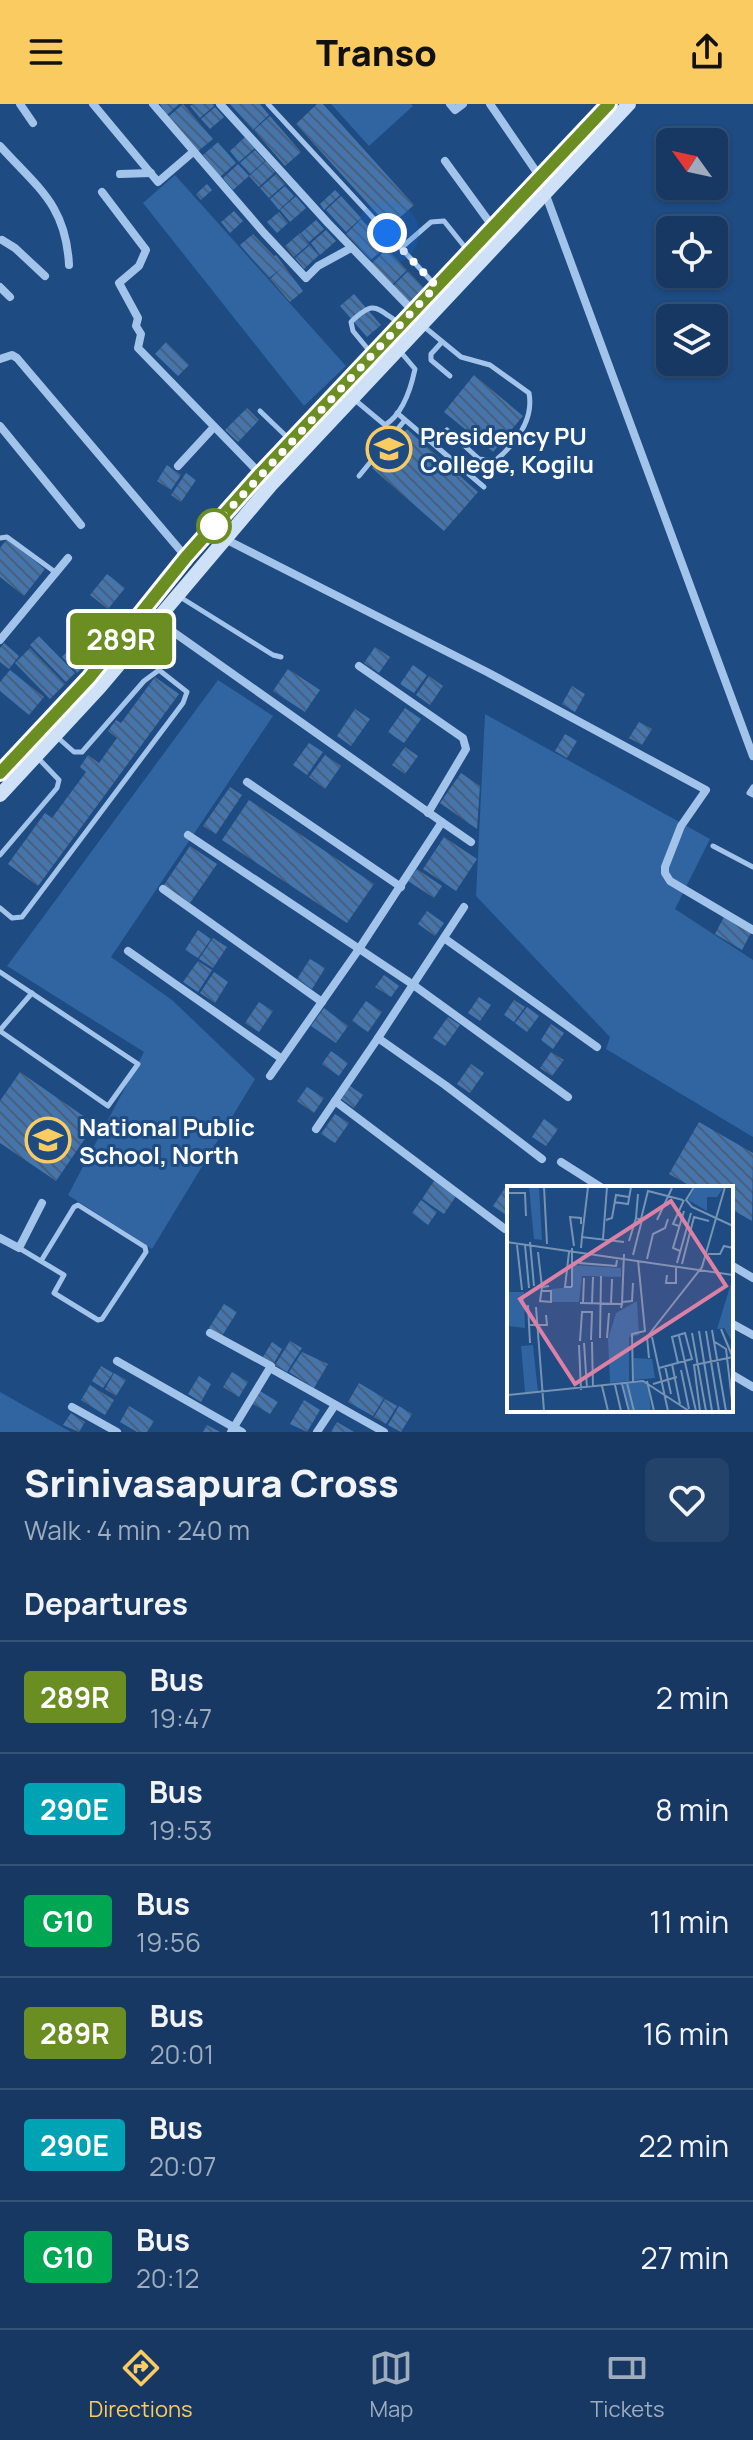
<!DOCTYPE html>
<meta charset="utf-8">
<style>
:root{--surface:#163862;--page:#23436b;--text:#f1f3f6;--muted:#9eacbe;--line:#355277;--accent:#facb61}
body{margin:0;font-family:Manrope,sans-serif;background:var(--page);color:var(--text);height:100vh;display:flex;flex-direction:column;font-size:30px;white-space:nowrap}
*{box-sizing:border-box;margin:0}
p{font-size:26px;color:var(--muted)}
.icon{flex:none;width:44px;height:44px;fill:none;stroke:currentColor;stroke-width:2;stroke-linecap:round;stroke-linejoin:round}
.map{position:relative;height:1328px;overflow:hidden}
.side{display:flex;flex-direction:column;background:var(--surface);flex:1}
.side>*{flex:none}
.badge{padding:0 16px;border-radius:6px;font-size:28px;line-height:52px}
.needle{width:52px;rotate:303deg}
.tools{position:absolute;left:656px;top:24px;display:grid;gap:16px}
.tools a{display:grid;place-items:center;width:72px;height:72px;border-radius:12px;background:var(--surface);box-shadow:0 2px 6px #0004,0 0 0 2px var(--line);font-size:40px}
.you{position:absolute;width:40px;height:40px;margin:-20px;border:6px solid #fff;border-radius:50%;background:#1a73e8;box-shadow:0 0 0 12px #1a73e833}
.map>.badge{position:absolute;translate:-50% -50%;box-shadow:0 0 0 4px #fff}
h2{padding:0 24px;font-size:30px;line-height:72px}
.round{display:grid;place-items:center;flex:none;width:84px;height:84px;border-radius:12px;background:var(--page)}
.headline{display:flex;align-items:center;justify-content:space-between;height:136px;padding:0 24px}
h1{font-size:38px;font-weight:800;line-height:60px}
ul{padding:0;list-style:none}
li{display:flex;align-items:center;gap:24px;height:112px;padding:0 24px;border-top:2px solid var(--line)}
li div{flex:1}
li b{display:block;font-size:30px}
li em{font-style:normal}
li .badge{min-width:88px;font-weight:700;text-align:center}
header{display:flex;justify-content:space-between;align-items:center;height:104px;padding:0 24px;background:var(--accent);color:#111;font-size:36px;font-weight:800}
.tabs{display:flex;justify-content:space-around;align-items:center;height:112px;border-top:2px solid var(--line);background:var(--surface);font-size:22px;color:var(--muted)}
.tabs a{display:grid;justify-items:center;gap:4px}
.tabs .active{color:var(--accent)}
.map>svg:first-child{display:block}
.green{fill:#3065a1}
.building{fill:url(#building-back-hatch)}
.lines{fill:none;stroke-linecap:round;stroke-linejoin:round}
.lane{stroke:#a3c4ea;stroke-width:5}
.street{stroke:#a3c4ea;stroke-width:8}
.secondary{stroke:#cee1f7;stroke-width:14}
.line-casing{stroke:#fff;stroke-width:18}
.line{stroke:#6b8e23;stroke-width:12}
.walk{stroke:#fff;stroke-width:8;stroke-dasharray:0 14.4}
.stop-dot{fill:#fff;stroke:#6b8e23;stroke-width:4}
.labels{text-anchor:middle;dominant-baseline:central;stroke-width:6;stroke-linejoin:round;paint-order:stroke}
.poi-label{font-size:24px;font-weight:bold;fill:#fff;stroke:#1d4b82;text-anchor:start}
.inset-road{fill:none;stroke:#7793b4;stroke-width:2}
.view{fill:#dd80a5;fill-opacity:0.15;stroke:#dd80a5;stroke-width:4}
.inset-edge{fill:none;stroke:#fff;stroke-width:4}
</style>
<header><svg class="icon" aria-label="menu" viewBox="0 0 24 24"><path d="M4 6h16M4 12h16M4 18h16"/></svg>Transo<svg class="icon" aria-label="share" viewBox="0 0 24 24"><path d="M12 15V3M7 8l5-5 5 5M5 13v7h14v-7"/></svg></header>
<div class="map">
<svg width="753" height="1328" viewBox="0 0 753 1328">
<defs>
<pattern id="building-back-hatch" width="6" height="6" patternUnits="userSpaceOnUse" patternTransform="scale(2)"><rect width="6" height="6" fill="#4575ab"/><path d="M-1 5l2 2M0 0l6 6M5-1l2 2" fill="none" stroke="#48607c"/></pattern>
</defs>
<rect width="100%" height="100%" fill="#1d4b82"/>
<!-- green -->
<g class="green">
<polygon points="331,0 411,0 413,2 369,42"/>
<polygon points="175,71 346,262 304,302 143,99"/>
<polygon points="218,576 273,612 111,853 172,896 255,975 152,1145 68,1091 144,948 7,862"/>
<polygon points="485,610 710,735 675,805 753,856 753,1033 606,945 610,933 476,792"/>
<polygon points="0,1288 71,1328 0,1328"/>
</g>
<!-- building -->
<g class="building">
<polygon points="160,0 179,0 167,11"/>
<polygon points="183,0 213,35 197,48 168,13"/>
<polygon points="193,0 213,0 214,2 200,14 190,2"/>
<polygon points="230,0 260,0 269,11 253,26"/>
<polygon points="317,0 323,0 414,101 389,123 296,20"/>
<polygon points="215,3 224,13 210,25 201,15"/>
<polygon points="270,12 301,48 285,62 254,26"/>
<polygon points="245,33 255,44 239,58 230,47"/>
<polygon points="218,38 236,59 220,73 203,51"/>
<polygon points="255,46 265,57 250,70 240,59"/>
<polygon points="266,57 275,68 259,83 249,72"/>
<polygon points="238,60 249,72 233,86 223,74"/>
<polygon points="276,70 285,80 269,94 260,84"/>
<polygon points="207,80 212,86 201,96 196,90"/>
<polygon points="285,82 294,92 279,106 270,95"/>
<polygon points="335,86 340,91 324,106 320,100"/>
<polygon points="296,92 306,104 290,118 280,106"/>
<polygon points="341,92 361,114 346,128 326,106"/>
<polygon points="234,107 243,117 230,129 221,118"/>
<polygon points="279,108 288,119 277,129 267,118"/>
<polygon points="361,115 386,142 371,156 346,130"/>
<polygon points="316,116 324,125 309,138 301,129"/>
<polygon points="326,126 336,137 320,151 311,139"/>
<polygon points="300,129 309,140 294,153 285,142"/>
<polygon points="253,130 274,152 276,151 303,187 290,198 270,175 282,164 269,174 240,141"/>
<polygon points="310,141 319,151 304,165 295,154"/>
<polygon points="387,145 407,166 392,181 372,159"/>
<polygon points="408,167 425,185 409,200 393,182"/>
<polygon points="354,190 381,221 367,233 340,202"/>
<polygon points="166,238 189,261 178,272 155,250"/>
<polygon points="474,271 523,312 493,348 444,308"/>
<polygon points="247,304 259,316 238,338 225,326"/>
<polygon points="407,325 478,388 444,427 372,364"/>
<polygon points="167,361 181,371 171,386 157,377"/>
<polygon points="186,369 196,376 181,398 171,391"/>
<polygon points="7,435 45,465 24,492 0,473 0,444"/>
<polygon points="107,470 125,484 108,505 90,491"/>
<polygon points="39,532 75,569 66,578 30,541"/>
<polygon points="4,539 19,552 9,565 0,558 0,544"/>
<polygon points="73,541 89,557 77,569 62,553"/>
<polygon points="375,543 390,553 379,569 364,559"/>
<polygon points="30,544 65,580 50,595 15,559"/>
<polygon points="413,561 427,571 414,589 400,580"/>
<polygon points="288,565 320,586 305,608 273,587"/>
<polygon points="10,566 44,593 29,611 0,587 0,578"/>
<polygon points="429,572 443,582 430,601 416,591"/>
<polygon points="155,573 179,590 38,782 8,760 45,709 52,714 86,668 80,663 88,651 99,659 117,634 108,627 116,616 121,619"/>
<polygon points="572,582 585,590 575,608 562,600"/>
<polygon points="405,604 421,615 404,639 388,628"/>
<polygon points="355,605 370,615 351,642 337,632"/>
<polygon points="639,618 652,625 642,641 629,634"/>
<polygon points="565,630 577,637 567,654 555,647"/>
<polygon points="309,639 323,648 307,671 293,661"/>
<polygon points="405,643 418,652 405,670 392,661"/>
<polygon points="325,651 341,662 325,685 309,673"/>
<polygon points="461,669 480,682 477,725 440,699"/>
<polygon points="230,683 242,691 216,730 203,722"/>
<polygon points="249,696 374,780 347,819 222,736"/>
<polygon points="444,733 477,755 456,787 423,765"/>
<polygon points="190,742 217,760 190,799 164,781"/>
<polygon points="417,765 442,782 434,794 408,777"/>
<polygon points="427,807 444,819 435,832 418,820"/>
<polygon points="725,811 752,827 742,846 715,830"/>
<polygon points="198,826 211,835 198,854 185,846"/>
<polygon points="213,834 227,843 213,864 199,855"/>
<polygon points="310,855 325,864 312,885 297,875"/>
<polygon points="198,857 212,866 198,888 183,878"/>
<polygon points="214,868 228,878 215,899 200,889"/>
<polygon points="384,871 399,882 391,893 375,883"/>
<polygon points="479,893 491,901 480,917 468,909"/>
<polygon points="514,896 525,903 514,918 504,911"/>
<polygon points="366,897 382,908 368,928 352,917"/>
<polygon points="259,898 273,907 259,928 245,919"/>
<polygon points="527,903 539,912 527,928 515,919"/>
<polygon points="324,904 348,922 336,939 311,922"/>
<polygon points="448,913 460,921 445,942 433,934"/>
<polygon points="551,920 564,929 553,945 541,936"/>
<polygon points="331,947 348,959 339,972 322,960"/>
<polygon points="551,948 564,956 552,972 540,964"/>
<polygon points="471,960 484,969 470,989 457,980"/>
<polygon points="20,968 95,1020 56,1077 0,1039 0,997"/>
<polygon points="350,982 363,991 354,1004 341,995"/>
<polygon points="307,983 324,994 314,1009 297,997"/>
<polygon points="335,1010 349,1019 335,1039 321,1030"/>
<polygon points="544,1015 558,1025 546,1042 532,1033"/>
<polygon points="699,1018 753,1049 752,1117 731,1105 731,1084 694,1084 669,1070"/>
<polygon points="434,1077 456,1092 444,1110 422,1095"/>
<polygon points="505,1084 509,1087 509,1113 493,1102"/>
<polygon points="421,1096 437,1108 428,1121 412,1109"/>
<polygon points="224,1200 237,1208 222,1232 209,1224"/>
<polygon points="290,1237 302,1244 287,1268 275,1261"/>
<polygon points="272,1238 282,1245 274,1259 263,1253"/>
<polygon points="302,1248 328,1260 314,1284 289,1268"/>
<polygon points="101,1262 113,1269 103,1284 92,1277"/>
<polygon points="232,1268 248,1278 239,1293 223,1283"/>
<polygon points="114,1269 126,1276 116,1292 105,1285"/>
<polygon points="199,1272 211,1280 201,1298 188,1290"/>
<polygon points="359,1279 384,1294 373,1312 348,1298"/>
<polygon points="90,1281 114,1296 105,1311 81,1296"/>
<polygon points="260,1287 278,1298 270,1310 253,1300"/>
<polygon points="385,1295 397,1302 386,1320 374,1313"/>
<polygon points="304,1296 320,1306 307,1328 290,1320"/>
<polygon points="129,1302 154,1317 147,1328 137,1328 120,1318"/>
<polygon points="399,1302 412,1310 401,1328 388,1321"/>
<polygon points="71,1309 85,1318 79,1328 63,1321"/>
<polygon points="337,1318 354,1328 331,1328"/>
<polygon points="207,1321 220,1328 203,1328"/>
</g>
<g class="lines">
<!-- lane -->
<g class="lane">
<polyline points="268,0 436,182"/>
<polyline points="401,144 431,118 444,117 468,147"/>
<path d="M 422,221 L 461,253 L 490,261 L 529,289 C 534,316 515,340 495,357 L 479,355 L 447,326"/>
<polyline points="442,238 431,250 431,256 450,272"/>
<path d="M 372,250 L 353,227 L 351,218 C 374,196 375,203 399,219"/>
<path d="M 355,296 L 385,321 C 403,310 411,284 415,265 L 399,246"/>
<polyline points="260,307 288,334"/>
<polyline points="397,309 484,383"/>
<polyline points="359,372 405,316"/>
<polyline points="0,434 7,433 55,468"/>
<polyline points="180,493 273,551 281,553"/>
<polyline points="753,683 749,689 753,691"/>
<polyline points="713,742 753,763"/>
<polyline points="0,751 57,684 59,676 38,654"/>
<polyline points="0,804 12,814 22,813 183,599 187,588 159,566 144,577 82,648 74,648 56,632"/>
<polyline points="0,868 138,960 108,1002 0,927"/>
<polyline points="0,926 32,889"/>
<polyline points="19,1144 64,1171 54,1189 98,1216 102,1215 146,1148 145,1143 78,1101 74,1103 41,1157"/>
</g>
<!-- street -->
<g class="street">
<polyline points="20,0 33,19"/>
<polyline points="93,0 158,78 193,48"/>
<polyline points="153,0 264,129 306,174 318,162 351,144"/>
<polyline points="220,0 328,119 413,207"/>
<polyline points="450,0 455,6 463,0"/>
<polyline points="490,0 540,73"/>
<path d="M 0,42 C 38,84 66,101 69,161"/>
<polyline points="445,57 493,123"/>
<polyline points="120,70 151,69"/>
<polyline points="544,86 753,652"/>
<polyline points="102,88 146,146 139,162 119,179 138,214 136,222 141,230 138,244 271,381"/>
<polyline points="2,136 15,144 45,172"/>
<polyline points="0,183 10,193"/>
<polyline points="0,255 12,251 17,254 186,453"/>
<polyline points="0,322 81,421"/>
<polyline points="178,362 214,323"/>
<polyline points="225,435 487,568 706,686 681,722 665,763 665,769 670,777 753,826"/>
<polyline points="155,515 442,718"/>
<polyline points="0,536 68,454"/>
<polyline points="359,562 463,634 466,645 428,709"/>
<polyline points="247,678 401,783"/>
<polyline points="188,731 412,880 568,993"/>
<polyline points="163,785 322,898"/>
<polyline points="444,834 597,943"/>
<polyline points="128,847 282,955"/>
<polyline points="378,934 464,803"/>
<polyline points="270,972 359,845 442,718 471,738"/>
<polyline points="316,1025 335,997"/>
<polyline points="561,1058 602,1084"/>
<polyline points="505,1125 335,997 378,934 445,981 542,1055"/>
<polyline points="0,1134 19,1144 42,1099"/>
<polyline points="731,1161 753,1174"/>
<polyline points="731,1219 753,1231"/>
<polyline points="210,1229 271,1262 231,1328"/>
<polyline points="117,1257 242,1328"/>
<polyline points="270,1264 384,1328"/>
<polyline points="731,1270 753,1283"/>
<polyline points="72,1303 117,1328"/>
<polyline points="317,1328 335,1301"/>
</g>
<!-- secondary -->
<g class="secondary">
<polyline points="0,669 89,574 186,453 260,370 608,0"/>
<polyline points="0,691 100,583 271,381 629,0"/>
</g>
</g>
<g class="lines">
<!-- line casing -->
<g class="line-casing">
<polyline id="line" points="0,669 89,574 186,453 260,370 609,0"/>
</g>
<!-- line -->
<use href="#line" class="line"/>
<!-- walk -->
<polyline class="walk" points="214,422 436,182 387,129"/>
</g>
<!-- icons -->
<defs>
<g id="university-ring" transform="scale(2.3)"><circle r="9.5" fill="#1d4b82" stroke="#facb61" stroke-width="1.5"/><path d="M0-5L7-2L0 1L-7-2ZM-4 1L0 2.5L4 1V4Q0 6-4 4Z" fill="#facb61"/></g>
<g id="school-ring" transform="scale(2.3)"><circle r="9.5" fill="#1d4b82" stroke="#facb61" stroke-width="1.5"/><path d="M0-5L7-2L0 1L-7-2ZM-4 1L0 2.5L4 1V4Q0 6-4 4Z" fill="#facb61"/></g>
</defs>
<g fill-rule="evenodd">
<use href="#university-ring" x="389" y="345"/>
<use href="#school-ring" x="48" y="1036"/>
</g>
<!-- markers -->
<circle class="stop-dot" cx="214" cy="422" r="16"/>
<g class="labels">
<!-- poi labels -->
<g class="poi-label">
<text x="420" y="331">Presidency PU<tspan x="420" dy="28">College, Kogilu</tspan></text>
<text x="79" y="1022">National Public<tspan x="79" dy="28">School, North</tspan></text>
</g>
</g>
<!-- overview -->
<g transform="translate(507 1082)">
<rect width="226" height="226" fill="#1d4b82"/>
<path d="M 22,1 L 32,1 L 35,54 L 27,53 ZM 188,1 L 217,1 L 210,11 L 200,11 L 200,25 L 181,14 ZM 66,79 L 114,82 L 114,91 L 75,90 L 72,116 L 45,116 L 44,103 L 66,101 ZM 226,91 L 226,157 L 217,142 L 210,143 ZM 0,106 L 17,106 L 18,142 L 0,140 ZM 130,115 L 132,149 L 122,151 L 122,195 L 103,197 L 101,153 L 109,127 ZM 26,159 L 31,206 L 18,206 L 14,160 ZM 127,172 L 145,173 L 148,192 L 127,194 ZM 136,196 L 141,198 L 144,225 L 123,225 L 116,198 Z" fill="#3065a1"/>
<path class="inset-road" d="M 37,1 L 40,58M 187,1 L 179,14 L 185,21 L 226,40M 1,7 L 18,7 L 19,30M 107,16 L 121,18 L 124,1M 129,32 L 131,8M 134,33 L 141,5 L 176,14M 99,34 L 105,32 L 109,9 L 122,11M 150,34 L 165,2M 172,40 L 166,38 L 177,14M 75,51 L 81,1M 96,53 L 100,1M 122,55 L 129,32 L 135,34 L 126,69M 0,56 L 226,89M 23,56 L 27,100M 10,59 L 15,104M 18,59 L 22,102M 67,60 L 63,31 L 74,32 L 74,38M 0,62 L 0,1M 74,62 L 75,51 L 117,56M 173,65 L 166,62 L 177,25M 31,66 L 35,101 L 42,100M 62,66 L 58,101 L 65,101M 201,68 L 213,68 L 217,60 L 226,62M 76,70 L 73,77 L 109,80 L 110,74M 140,73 L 146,48 L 158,42 L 161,33M 170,77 L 184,27M 175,78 L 187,31 L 202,35M 160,89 L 159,97 L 169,97 L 169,81M 35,101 L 33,115 L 44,116 L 44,105 L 35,105M 65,101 L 65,62M 115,116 L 125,115 L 126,97M 73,117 L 115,118 L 114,122M 76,117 L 77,92M 85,117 L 86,91M 104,118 L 105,93M 115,118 L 117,68M 21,119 L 23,157M 29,121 L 37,225M 22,139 L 40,139 L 39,129M 214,143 L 226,172M 205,144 L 219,225M 192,145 L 205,225M 199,145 L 212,225M 185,147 L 199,225M 172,150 L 189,225M 145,151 L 161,225M 93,152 L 94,90M 100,152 L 102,127M 73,155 L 75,126 L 85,126 L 84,154M 85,156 L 86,202M 208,156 L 219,163 L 226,223M 77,157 L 80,202M 72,159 L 74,204M 142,172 L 140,151 L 195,81 L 218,1M 165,178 L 173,218M 158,180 L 164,208M 152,182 L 185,173 L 178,147 L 165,151 L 171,177M 174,184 L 182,223M 140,195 L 147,225M 126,196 L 125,148 L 138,145 L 131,74M 120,197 L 127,225M 115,198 L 122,225M 146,198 L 170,191M 108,199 L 114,225M 95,200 L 101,225M 0,209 L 136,195 L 182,225M 193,225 L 187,179 L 226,171"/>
<path class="view" d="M 164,15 L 219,100 L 68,198 L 13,113 Z"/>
<rect width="226" height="226" class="inset-edge"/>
</g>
</svg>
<div class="tools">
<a><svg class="needle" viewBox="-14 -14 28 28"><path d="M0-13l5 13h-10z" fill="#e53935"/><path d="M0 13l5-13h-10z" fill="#9eacbe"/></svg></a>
<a><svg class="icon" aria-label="locate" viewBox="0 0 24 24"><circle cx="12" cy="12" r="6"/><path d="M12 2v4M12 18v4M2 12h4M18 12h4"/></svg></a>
<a><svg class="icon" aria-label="layers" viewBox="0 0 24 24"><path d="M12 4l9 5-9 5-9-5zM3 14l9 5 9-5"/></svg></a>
</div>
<div class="you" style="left:387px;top:129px"></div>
<b class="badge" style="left:121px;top:535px;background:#6b8e23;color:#fff">289R</b>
</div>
<section class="side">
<div class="headline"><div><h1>Srinivasapura Cross</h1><p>Walk · 4 min · 240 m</p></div><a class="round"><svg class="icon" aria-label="heart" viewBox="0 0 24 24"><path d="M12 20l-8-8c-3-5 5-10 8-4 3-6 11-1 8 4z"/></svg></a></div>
<h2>Departures</h2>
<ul>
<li><span class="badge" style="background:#6b8e23;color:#fff">289R</span><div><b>Bus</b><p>19:47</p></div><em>2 min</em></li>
<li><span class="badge" style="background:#00a3b4;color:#fff">290E</span><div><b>Bus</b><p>19:53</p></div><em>8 min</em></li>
<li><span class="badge" style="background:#00a651;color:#fff">G10</span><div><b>Bus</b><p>19:56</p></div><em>11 min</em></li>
<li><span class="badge" style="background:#6b8e23;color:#fff">289R</span><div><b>Bus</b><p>20:01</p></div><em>16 min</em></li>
<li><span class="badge" style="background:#00a3b4;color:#fff">290E</span><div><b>Bus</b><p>20:07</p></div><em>22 min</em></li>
<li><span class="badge" style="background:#00a651;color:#fff">G10</span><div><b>Bus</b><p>20:12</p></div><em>27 min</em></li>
</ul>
</section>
<nav class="tabs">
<a class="active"><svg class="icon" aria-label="directions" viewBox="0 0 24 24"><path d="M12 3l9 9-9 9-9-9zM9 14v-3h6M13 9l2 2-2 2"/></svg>Directions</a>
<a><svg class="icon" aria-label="map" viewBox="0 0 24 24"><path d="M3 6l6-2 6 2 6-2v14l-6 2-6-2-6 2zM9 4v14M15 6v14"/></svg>Map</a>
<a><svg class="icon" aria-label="tickets" viewBox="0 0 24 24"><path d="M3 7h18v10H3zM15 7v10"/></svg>Tickets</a>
</nav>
